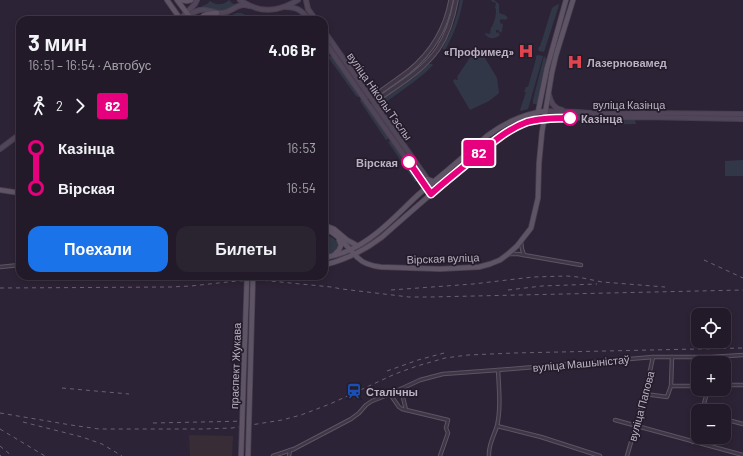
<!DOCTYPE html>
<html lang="ru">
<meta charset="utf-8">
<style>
:root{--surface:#221a28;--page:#2a2330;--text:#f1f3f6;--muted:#a2a1a8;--line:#3f3845;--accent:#1a73e8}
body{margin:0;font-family:Barlow,sans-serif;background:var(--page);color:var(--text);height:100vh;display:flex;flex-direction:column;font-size:15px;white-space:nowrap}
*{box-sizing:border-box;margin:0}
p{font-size:13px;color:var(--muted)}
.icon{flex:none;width:22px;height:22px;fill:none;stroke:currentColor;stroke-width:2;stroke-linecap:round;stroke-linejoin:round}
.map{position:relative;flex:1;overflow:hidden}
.side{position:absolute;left:16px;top:16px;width:312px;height:264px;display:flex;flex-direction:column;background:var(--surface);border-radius:12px;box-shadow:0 2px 6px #0003,0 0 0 1px var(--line)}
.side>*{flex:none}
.badge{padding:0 8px;border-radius:3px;font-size:14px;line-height:26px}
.fabs{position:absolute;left:691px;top:308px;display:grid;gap:8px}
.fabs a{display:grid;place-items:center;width:40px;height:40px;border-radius:8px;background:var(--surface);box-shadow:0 2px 6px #0003,0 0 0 1px var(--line);font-size:20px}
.map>.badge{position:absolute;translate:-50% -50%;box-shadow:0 0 0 2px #fff}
.legs{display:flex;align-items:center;gap:6px;height:44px;padding:0 12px;font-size:13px}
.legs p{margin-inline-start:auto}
.summary{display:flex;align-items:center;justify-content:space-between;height:68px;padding:0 12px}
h1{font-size:22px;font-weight:700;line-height:30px}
.action{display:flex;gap:8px;margin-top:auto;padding:8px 12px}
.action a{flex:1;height:46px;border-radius:12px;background:var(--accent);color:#fff;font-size:16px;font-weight:700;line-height:46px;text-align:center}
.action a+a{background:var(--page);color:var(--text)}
ul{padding:0 12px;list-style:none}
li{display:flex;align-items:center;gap:14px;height:40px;font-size:15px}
li i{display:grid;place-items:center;width:6px;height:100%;margin:0 5px;background:currentColor}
li i::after{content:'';width:10px;height:10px;margin:-5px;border:3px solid;border-radius:50%;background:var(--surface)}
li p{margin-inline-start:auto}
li:first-child i{background:linear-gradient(#0000 50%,currentColor 0)}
li:last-child i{background:linear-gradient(currentColor 50%,#0000 0)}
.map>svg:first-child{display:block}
.medical{fill:#382d37}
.green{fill:#323747}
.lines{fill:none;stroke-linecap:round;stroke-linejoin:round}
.minor-casing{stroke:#5d5464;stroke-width:4.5}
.tertiary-casing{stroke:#5d5464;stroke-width:5.5}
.secondary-casing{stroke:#484050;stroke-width:6}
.primary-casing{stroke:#484050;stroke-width:6}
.minor{stroke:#3f3646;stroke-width:2.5}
.tertiary{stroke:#3f3646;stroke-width:3.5}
.secondary{stroke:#514559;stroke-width:4}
.primary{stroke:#5e5466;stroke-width:4.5}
.rail{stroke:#6b6074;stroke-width:1;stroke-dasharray:4 4;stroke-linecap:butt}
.primary-bridge-casing{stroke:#484050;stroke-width:6;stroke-linecap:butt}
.primary-bridge{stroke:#5e5466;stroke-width:4.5}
.line-1-casing{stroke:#fff;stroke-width:9}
.line-1{stroke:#e6007e;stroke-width:6}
.stop-1-dot{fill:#fff;stroke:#e6007e;stroke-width:2}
.labels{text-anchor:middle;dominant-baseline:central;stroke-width:3.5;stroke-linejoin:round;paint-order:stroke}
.poi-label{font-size:11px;font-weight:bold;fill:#bbb1c3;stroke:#241c2b;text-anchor:start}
.street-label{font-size:11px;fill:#bbb1c3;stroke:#241c2b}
.stop-label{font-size:11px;font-weight:bold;fill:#bbb1c3;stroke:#241c2b;text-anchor:start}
</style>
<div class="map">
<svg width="743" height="456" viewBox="0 0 743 456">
<rect width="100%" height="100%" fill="#2d2336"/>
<!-- medical -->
<polygon class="medical" points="189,435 233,436 232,456 190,456"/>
<!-- green -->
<g class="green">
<path d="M 229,0 L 233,4 L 236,4 L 227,10 L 221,12 L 203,8 L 202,6 L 207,4 L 210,1 C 216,6 224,5 229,0 Z"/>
<path d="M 460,0 L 463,0 C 460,18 454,34 445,50 L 444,50 L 442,48 C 451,33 457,18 460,0 Z"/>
<path d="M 492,0 L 494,0 L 499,4 L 499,13 L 505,15 L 508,18 L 505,20 L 502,19 L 500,20 L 500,23 L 503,24 L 502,31 L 501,33 L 498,30 L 496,30 L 496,33 L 498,32 L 500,35 C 495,39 489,40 485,34 L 485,33 L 490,34 L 491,27 L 492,27 C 495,19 496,17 496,9 L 495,8 L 496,3 L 491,1 Z"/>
<polygon points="558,4 559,5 544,52 539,51 538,48 540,46 543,37 552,8"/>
<path d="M 237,13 L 241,13 L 253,18 L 255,20 L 206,20 C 211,17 215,19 220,19 C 226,18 231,15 237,13 Z"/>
<polygon points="475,50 482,53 497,78 499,93 489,101 470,110 453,81 455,79 457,80 458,79 457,77"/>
<polygon points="538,55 543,56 528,109 521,111 520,110 526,92 524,92 526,87 528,87 536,59 536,56"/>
<polygon points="330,56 333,57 360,96 358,97 356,96 328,57"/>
<polygon points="544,56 546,59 537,104 533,104 533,100"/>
<polygon points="429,64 432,64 433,65 425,73 411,84 386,102 384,101 383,99 413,78"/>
<polygon points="362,99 388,136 388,139 386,140 360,101 360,100"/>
<polygon points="635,120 636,124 580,125 580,122"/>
<polygon points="390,141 392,142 419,180 415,182 388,142"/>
<polygon points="743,160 743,176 725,176 725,161"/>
<path d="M 324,235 C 330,236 334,238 338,243 L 337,247 L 339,248 L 335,253 L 324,255 Z"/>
</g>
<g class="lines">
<!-- minor casing -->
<g class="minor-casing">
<g id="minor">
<polyline points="521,242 522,249 524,255"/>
<polyline points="508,254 518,254 581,265"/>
<polyline points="0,267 20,265"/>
<polyline points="724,385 743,385"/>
<polyline points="671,386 698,386"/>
<polyline points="401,389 406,410"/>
<polyline points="390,394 399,407 402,409 448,420 446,428 448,433 440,456"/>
<polyline points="645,394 667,397 671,386 672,357"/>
<polyline points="702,411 708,389"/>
<polyline points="724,419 743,424"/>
<polyline points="615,420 743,455"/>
<polyline points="497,426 541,437 600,456"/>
<polyline points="693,442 698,424"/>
<polyline points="273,456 294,449 351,419 359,413 366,405 372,401 390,394 420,380 443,374 498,370 653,357 711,357 743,355"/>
<polyline points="289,456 290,450"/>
<path d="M 489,456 C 488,445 494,436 497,426 C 501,408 499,389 498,370"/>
<polyline points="627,456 645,394 653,357"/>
</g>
</g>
<!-- tertiary casing -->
<g class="tertiary-casing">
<g id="tertiary">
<path d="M 368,103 L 374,102 C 396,86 422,72 438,49 C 448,34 453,17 456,0"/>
<path d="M 368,103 L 369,100 C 382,90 396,81 409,71 C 431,53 446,28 451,0"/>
</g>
</g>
<!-- secondary casing -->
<g class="secondary-casing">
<g id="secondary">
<path d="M 240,0 C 260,14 278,12 298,0"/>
<polyline points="306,0 308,9 316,20"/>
<path d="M 286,7 C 298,7 302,11 309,20"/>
<polyline points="184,15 195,4 197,0"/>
<path d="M 180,19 C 187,17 194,11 200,10 C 208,8 215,14 222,13 C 233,12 237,2 249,6"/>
<polyline points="324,31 435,190"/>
<polyline points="324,41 431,194"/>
<path d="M 549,95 C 551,103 554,108 562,110"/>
<polyline points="545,111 577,112 603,114 644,113 743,114"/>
<polyline points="544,118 644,117 743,119"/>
<polyline points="0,149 20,134"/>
</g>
</g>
<!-- primary casing -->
<g class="primary-casing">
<g id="primary">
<polyline points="167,0 181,20"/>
<polyline points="177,0 192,20"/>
<polyline points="181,0 187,1 191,0"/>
<path d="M 200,20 C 203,13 210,14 217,13"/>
<polyline points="538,112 547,68 566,0"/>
<polyline points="427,179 435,182"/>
<polyline points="0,190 20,193"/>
<polyline points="324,225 334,229 347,240 358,246"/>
<path d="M 324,229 C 339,233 347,248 358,258 C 364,264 372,266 381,267 L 440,269 L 479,267 L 490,264 L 500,260 L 508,254 L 517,246 L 531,228 L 538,198 L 539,163 L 542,132 L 552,72 L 556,55 L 573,0"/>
<polyline points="334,255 339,250 341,245 339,240"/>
<path d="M 324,258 C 331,256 338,255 345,252 C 374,241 396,215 419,194 C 442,175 465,156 487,136 C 504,123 524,114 545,111"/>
<path d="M 324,265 C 345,260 365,250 382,237 C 408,214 434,191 461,169 C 486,148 510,123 544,118"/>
</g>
</g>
<!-- minor -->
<use href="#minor" class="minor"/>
<!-- tertiary -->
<use href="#tertiary" class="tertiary"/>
<!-- secondary -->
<use href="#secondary" class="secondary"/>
<!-- primary -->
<use href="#primary" class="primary"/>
<!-- rail -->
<g class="rail">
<polyline points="704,260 743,278"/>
<polyline points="0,288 170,287 191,286 237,281 260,280 331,287 342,289 409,297 430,297 743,290"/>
<polyline points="391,290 473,284 533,277 567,276 578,277 602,282 665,287"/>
<polyline points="508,290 542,286 597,284"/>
<polyline points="387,371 418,360 444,353"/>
<polyline points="62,388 129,394"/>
<polyline points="0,413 71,425 99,429 202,429 232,428 282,420 301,415 330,404 395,374 417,366 445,358 468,355 514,353 743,348"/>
<polyline points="23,422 82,437 102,444 122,456"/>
<polyline points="153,423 249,421"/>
<polyline points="0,429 45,456"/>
<polyline points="0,446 12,456"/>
<polyline points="0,455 1,456"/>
</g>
<!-- primary-bridge casing -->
<g class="primary-bridge-casing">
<g id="primary-bridge">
<polyline points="241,456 247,276"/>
<polyline points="248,456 253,276"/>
</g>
</g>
<!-- primary-bridge -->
<use href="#primary-bridge" class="primary-bridge"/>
</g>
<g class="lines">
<!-- line-1 casing -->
<g class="line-1-casing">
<path id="line-1" d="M 409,162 L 431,194 C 443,183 456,173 469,162 C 487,147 505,130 527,122 C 541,118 556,118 570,118"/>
</g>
<!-- line-1 -->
<use href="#line-1" class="line-1"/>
</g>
<!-- icons -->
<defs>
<g id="hospital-bare" transform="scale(1.2)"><path d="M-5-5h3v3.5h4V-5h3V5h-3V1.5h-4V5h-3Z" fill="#e0444e" stroke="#241c2b" stroke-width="2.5" paint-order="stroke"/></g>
<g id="station-bare" transform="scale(1.2)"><path d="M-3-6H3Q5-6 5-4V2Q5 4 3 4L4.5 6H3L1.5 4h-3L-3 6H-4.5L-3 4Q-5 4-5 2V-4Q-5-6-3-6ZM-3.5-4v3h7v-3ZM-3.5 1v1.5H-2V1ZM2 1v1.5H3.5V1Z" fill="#1a4fb4" stroke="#241c2b" stroke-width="2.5" paint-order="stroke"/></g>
</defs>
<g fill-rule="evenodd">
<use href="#hospital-bare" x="526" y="51"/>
<use href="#hospital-bare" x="575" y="62"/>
<use href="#station-bare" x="354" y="391"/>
</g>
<!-- markers -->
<g class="stop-1-dot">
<circle cx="570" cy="118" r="7"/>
<circle cx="409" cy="162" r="7"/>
</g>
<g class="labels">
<!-- poi labels -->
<g class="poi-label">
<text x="514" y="51" text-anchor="end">«Профимед»</text>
<text x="587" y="62">Лазерновамед</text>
<text x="366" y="391">Сталічны</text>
</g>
<!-- street labels -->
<g class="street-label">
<text transform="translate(380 96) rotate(55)">вуліца Ніколы Тэслы</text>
<text x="629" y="104">вуліца Казінца</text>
<text transform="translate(443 258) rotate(-2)">Вірская вуліца</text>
<text transform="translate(581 363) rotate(-5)">вуліца Машыністаў</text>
<text transform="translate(235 366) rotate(-88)">праспект Жукава</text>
<text transform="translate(641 406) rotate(-75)">вуліца Папова</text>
</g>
<!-- stop labels -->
<g class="stop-label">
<text x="581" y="118">Казінца</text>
<text x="398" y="162" text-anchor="end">Вірская</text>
</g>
</g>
</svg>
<div class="fabs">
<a><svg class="icon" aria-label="locate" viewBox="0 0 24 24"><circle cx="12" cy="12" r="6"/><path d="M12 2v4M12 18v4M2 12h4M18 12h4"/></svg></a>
<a>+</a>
<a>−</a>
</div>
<b class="badge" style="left:479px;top:153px;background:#e6007e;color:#fff">82</b>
<section class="side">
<div class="summary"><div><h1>3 мин</h1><p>16:51 – 16:54 · Автобус</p></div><b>4.06 Br</b></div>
<div class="legs"><svg class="icon" aria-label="walk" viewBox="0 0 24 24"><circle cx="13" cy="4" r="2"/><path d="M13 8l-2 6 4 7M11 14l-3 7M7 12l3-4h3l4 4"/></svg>2<svg class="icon" aria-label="forward" viewBox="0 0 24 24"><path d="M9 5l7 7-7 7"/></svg><b class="badge" style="background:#e6007e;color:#fff">82</b></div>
<ul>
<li><i style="color:#e6007e"></i><b>Казінца</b><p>16:53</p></li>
<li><i style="color:#e6007e"></i><b>Вірская</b><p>16:54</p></li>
</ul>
<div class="action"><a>Поехали</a><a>Билеты</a></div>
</section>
</div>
